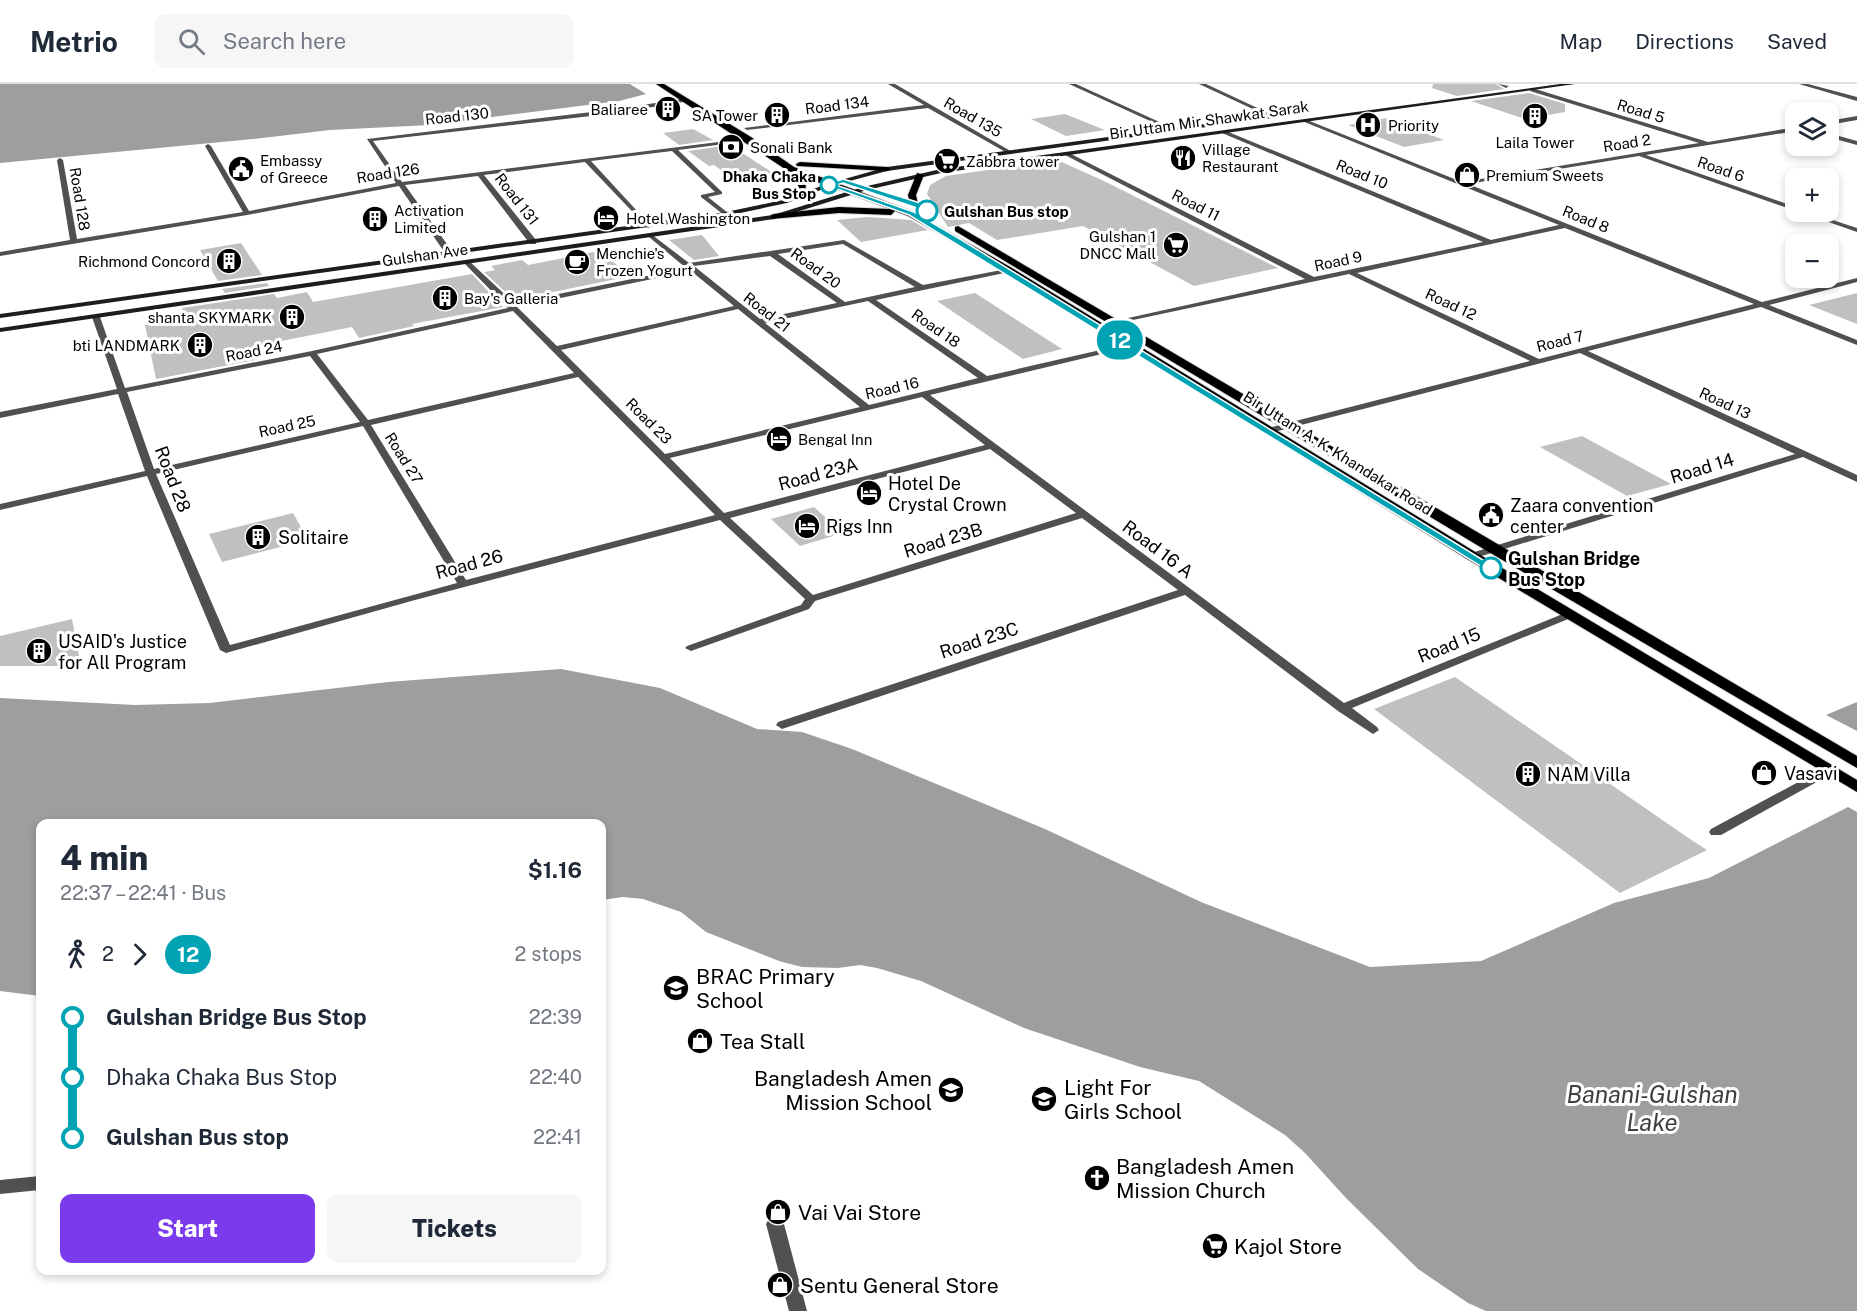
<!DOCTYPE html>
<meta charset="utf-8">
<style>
:root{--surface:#fff;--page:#f6f6f7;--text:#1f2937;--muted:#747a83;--line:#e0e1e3;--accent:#7c3aed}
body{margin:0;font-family:"Public Sans",sans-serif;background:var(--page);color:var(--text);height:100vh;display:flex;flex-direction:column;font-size:22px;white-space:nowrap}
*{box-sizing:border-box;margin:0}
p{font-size:20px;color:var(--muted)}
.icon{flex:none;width:33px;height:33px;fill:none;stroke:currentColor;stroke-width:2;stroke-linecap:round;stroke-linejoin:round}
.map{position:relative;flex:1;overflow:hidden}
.panel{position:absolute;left:36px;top:735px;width:570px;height:456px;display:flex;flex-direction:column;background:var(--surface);border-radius:12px;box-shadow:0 3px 9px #0003}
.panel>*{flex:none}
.badge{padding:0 12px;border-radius:20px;font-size:21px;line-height:39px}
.fabs{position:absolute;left:1785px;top:18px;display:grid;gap:12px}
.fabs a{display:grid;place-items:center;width:54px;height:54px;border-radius:12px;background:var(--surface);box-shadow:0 3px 9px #0003;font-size:30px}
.map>.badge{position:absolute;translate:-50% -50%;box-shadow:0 0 0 3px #fff}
.legs{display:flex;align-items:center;gap:9px;height:66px;padding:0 24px;font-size:20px}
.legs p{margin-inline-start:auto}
.headline{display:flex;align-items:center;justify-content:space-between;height:102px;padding:0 24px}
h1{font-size:33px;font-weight:800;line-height:45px}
.primary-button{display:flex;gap:12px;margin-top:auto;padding:12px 24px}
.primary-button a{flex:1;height:69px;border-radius:12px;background:var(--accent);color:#fff;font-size:24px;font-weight:800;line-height:69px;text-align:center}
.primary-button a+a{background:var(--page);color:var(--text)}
ul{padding:0 24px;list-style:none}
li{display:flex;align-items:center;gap:21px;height:60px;font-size:22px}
li i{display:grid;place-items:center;width:9px;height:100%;margin:0 8px;background:currentColor}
li i::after{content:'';width:15px;height:15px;margin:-8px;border:4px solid;border-radius:50%;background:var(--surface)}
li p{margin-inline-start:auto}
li:first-child i{background:linear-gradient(#0000 50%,currentColor 0)}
li:last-child i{background:linear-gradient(currentColor 50%,#0000 0)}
header{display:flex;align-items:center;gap:36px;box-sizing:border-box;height:84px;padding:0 30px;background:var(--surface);border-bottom:2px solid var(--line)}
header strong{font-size:28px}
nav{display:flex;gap:33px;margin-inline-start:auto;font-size:21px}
.search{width:420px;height:54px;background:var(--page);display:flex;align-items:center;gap:15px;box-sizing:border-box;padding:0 21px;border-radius:12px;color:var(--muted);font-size:22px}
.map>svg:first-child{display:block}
.water{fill:#9e9e9e}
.building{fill:#c0c0c0}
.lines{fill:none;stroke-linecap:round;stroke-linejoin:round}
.primary-casing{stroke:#dbdbdb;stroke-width:2}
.minor{fill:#505050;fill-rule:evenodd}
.secondary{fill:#1d1d1d;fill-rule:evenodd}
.primary{fill:#000;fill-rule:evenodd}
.line-1{fill:#00a3b4;stroke:#fff;stroke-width:1.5}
.stop-1-dot{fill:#fff;stroke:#00a3b4;stroke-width:3}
.labels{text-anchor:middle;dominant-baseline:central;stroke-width:6;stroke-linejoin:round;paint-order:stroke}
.far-street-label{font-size:15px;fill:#000;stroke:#fff}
.far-poi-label{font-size:15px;fill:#000;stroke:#fff;text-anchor:start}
.far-stop-label{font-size:15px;font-weight:bold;fill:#000;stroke:#fff;text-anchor:end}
.street-label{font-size:18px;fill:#000;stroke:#fff}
.poi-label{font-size:18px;fill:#000;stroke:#fff;text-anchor:start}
.stop-label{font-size:18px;font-weight:bold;fill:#000;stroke:#fff;text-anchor:start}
.near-poi-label{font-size:21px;fill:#000;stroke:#fff;text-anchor:start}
.near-water-label{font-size:24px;font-style:italic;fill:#3f3f3f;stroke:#fff}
</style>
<header>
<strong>Metrio</strong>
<div class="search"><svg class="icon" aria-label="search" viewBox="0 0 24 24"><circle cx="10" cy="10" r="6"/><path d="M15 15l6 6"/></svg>Search here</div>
<nav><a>Map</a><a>Directions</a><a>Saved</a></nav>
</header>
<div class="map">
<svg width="1857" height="1227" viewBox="0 0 1857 1227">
<rect width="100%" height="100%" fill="#fff"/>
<!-- water -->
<g class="water">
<polygon points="0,0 630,0 646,10 619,17 430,41 330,46 253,55 0,79"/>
<polygon points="561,585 660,604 757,645 802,648 852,665 1045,745 1201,818 1370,883 1481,877 1614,819 1709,794 1848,723 1857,728 1857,1227 1486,1227 1468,1219 1418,1185 1346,1114 1305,1069 1285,1051 1199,997 1140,983 1024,944 921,897 877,884 860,881 838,884 802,883 779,877 706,848 681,828 643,815 623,813 602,816 602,740 40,740 40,912 0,907 0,614 135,621 210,619 388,598"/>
<polygon points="1857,618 1857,647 1826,631"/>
</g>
<!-- building -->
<g class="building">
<polygon points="1433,0 1496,0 1504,5 1457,12 1432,4"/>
<polygon points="1529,9 1565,20 1565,28 1525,35 1471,17"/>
<polygon points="1065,30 1105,46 1066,52 1031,35"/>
<polygon points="1387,34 1444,56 1404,63 1348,41"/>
<polygon points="693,45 713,56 679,61 663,49"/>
<polygon points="724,62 738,71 744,70 779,93 740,100 714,81 709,82 688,67"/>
<polygon points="1057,76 1104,97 1278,184 1194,202 1083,142 997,156 969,139 948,143 927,110 930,101 946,92"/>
<polygon points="868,133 911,136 928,146 861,158 837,136"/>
<polygon points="702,151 719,172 694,176 669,156"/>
<polygon points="241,159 262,191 218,197 200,166"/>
<polygon points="599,167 631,192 514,216 484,188 495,186 491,182 522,176 528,181"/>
<polygon points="472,190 503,223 412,240 414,242 359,254 352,243 251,263 255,276 156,295 145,241 185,234 182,224 274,210 277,214 307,208 313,218"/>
<polygon points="267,199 269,202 225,209 222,205"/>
<polygon points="975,209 1062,265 1023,275 937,217"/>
<polygon points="1857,209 1857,240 1809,221"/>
<polygon points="1582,352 1671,400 1627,412 1540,363"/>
<polygon points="814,423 843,449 800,462 771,435"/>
<polygon points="293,429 308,456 222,478 209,450"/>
<polygon points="72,535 81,582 0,582 0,552"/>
<polygon points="1455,593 1690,755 1707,766 1620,809 1374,625"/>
</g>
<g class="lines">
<!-- primary casing -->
<g class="primary-casing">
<g id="primary">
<polygon points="656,0 664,0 751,53 794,83 914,128 1012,184 1477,469 1857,696 1857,708 1467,475 1006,188 908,132 895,127 891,131 839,129 771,135 771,131 774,130 839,123 890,125 801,92 806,98 805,113 798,115 798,98 788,87"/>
<polygon points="800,78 887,83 891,85 887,87 797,82 796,80"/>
<polygon points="917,89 924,91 916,111 918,120 914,123 910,120 908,111"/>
<polygon points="958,142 1857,672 1857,684 1487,467 955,147 955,143"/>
</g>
</g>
<!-- minor -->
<g class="minor">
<polygon points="888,0 895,0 1014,69 1009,70 928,24 747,46 744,44 924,21"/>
<polygon points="1069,0 1076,0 1177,46 1172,47"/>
<polygon points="1199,0 1206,0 1277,33 1272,34"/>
<polygon points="1498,0 1509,2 1506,4"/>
<polygon points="1799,0 1808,0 1857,13 1857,17"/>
<path d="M 1532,4 L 1708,58 L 1796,43 L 1796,47 L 1646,71 L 1796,123 L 1796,127 L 1639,72 L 1468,100 L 1762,218 L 1857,194 L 1857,198 L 1769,221 L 1857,256 L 1857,261 L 1761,223 L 1588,267 L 1857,391 L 1857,398 L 1803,373 L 1472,475 L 1467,472 L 1468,470 L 1795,370 L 1580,269 L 1274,348 L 1268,348 L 1268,344 L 1530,277 L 1349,190 L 1114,240 L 1110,238 L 1305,195 L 1065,71 L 1065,69 L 1069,69 L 1314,193 L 1483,158 L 1222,49 L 1222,47 L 1226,47 L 1491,156 L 1559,141 L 1302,37 L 1307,36 L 1462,98 L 1699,59 L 1530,7 ZM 1565,144 L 1754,220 L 1539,275 L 1357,189 Z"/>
<polygon points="687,14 689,17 617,29 373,57 402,98 750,54 748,57 678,66 722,108 722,110 708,113 728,129 728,131 724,131 701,113 701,111 715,108 672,67 591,77 650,141 650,143 648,144 585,78 484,91 536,156 536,160 530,160 478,92 405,101 454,170 450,172 447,172 399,102 247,131 0,172 0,168 70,156 57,76 60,74 63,76 77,155 243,128 205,62 208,60 211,62 249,127 396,99 367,55 617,25"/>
<polygon points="1857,32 1857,36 1828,41 1828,37"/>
<polygon points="1828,49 1857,57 1857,61 1828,53"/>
<polygon points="1800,128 1808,128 1857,144 1857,148"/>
<path d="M 651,150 L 689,179 L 844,156 L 923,201 L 1012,184 L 1012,188 L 1009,188 L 876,216 L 987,292 L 1131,259 L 1131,263 L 930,311 L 1344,619 L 1565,529 L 1573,529 L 1575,531 L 1573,533 L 1352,624 L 1377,643 L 1379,646 L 1373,650 L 1338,627 L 1185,511 L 782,645 L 776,641 L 778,638 L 1178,506 L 1082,434 L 815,517 L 809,525 L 691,567 L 685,564 L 687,562 L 801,521 L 805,515 L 720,436 L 415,516 L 226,569 L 220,566 L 147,392 L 0,426 L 0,420 L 145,387 L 118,310 L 0,334 L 0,328 L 117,305 L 92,233 L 93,231 L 100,233 L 125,304 L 312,267 L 508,224 L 465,180 L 464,178 L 468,176 L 514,219 L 686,184 L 649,153 L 647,152 ZM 843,160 L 915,203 L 845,218 L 778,170 ZM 770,172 L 837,219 L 760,235 L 694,182 ZM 691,187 L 734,222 L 557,262 L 517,223 ZM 868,217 L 978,294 L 869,321 L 765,239 ZM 738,225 L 860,323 L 665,370 L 561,266 ZM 513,227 L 574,289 L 368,336 L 317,270 ZM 310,272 L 360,338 L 154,385 L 127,308 ZM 578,293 L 715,431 L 466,496 L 371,341 ZM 922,313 L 985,361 L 724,429 L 670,374 ZM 363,342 L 457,499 L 230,561 L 156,390 ZM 990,365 L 1076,429 L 813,511 L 730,434 Z"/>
<polygon points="1828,682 1834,686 1833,689 1721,751 1711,751 1709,748 1711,745"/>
<polygon points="40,1092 40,1106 0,1110 0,1096"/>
<polygon points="775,1132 781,1135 784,1140 807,1227 789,1227 766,1140 769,1135"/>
</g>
<!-- secondary -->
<g class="secondary">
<polygon points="1560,0 1575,0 941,89 867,106 774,135 0,248 0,244 773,131 863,103 941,85"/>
<polygon points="1307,26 1309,29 887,87 831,102 787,119 726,132 0,234 0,230 726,128 783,116 827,100 887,83"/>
</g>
<!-- primary -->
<use href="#primary" class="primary"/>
</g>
<!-- line-1 -->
<polygon class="line-1" points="843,95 917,118 929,126 929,128 843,99 836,101 914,128 960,155 1496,484 1487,486 909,131 826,101"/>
<!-- icons -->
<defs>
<g id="building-disc" transform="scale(1.35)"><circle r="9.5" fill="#000" stroke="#fff"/><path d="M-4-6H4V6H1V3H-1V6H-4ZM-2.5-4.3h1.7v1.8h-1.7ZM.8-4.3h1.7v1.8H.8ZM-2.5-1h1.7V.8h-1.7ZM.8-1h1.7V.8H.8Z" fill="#fff"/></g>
<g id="hospital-disc" transform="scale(1.35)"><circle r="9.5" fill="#000" stroke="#fff"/><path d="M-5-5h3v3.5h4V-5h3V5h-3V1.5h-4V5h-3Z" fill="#fff"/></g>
<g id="bank-disc" transform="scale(1.35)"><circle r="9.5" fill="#000" stroke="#fff"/><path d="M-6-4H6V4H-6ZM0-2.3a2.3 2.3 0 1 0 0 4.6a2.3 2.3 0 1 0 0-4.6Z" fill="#fff"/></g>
<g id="restaurant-disc" transform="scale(1.35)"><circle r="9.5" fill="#000" stroke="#fff"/><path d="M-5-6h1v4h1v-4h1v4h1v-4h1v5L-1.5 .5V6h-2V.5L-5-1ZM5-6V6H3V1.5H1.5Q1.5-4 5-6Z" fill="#fff"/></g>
<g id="supermarket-disc" transform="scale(1.35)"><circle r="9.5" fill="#000" stroke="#fff"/><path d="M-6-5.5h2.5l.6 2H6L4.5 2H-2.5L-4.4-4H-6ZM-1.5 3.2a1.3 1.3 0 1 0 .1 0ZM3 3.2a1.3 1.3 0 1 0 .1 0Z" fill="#fff"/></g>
<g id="civic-disc" transform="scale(1.35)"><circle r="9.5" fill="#000" stroke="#fff"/><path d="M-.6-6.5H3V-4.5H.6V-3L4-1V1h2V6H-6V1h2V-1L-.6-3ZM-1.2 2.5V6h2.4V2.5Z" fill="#fff"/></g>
<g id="shop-disc" transform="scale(1.35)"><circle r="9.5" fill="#000" stroke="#fff"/><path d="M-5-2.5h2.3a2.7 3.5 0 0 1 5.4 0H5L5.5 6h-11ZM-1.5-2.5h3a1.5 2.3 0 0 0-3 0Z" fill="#fff"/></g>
<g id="hotel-disc" transform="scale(1.35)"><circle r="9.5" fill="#000" stroke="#fff"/><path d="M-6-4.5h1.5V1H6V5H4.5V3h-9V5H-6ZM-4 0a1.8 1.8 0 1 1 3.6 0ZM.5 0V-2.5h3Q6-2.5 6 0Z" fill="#fff"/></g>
<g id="cafe-disc" transform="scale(1.35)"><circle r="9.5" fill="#000" stroke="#fff"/><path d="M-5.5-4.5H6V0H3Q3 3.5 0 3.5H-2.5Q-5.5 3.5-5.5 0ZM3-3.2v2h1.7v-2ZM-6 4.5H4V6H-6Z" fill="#fff"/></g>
<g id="school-disc" transform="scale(1.35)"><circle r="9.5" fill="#000" stroke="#fff"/><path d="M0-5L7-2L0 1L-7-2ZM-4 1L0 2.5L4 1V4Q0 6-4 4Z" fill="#fff"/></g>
<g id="church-disc" transform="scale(1.35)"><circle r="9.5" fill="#000" stroke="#fff"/><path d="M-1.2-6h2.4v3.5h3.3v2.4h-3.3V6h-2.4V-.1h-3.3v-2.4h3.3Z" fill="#fff"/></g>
</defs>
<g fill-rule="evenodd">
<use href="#building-disc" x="668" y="25"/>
<use href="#building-disc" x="777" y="31"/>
<use href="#building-disc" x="1535" y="32"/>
<use href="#hospital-disc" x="1368" y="41"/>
<use href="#bank-disc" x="731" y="63"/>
<use href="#restaurant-disc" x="1183" y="74"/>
<use href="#supermarket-disc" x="947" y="77"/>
<use href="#civic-disc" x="241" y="85"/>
<use href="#shop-disc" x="1467" y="91"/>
<use href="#hotel-disc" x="606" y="134"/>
<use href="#building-disc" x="375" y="135"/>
<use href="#supermarket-disc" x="1176" y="161"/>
<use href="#building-disc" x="229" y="177"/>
<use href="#cafe-disc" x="577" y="178"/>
<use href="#building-disc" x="445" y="214"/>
<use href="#building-disc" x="292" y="233"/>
<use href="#building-disc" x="200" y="261"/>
<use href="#hotel-disc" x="779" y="355"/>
<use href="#hotel-disc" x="869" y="409"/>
<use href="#civic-disc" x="1491" y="431"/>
<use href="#hotel-disc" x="807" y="442"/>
<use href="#building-disc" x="258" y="453"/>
<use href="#building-disc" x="39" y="567"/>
<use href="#shop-disc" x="1764" y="689"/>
<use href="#building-disc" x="1528" y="690"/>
<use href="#school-disc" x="676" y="904"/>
<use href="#shop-disc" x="700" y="957"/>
<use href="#school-disc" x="951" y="1006"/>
<use href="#school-disc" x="1044" y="1015"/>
<use href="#church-disc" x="1097" y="1094"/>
<use href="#shop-disc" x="778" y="1128"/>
<use href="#supermarket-disc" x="1215" y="1162"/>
<use href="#shop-disc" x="780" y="1201"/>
</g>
<!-- markers -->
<g class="stop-1-dot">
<circle cx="829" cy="101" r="8"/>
<circle cx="927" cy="127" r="10"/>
<circle cx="1491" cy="484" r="10"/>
</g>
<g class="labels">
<!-- far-street labels -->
<g class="far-street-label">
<text transform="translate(837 21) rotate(-7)">Road 134</text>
<text transform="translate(1641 27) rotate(17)">Road 5</text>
<text transform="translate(457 32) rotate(-6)">Road 130</text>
<text transform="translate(973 33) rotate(30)">Road 135</text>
<text transform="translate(1209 36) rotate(-8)">Bir Uttam Mir Shawkat Sarak</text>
<text transform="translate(1627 59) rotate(-9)">Road 2</text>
<text transform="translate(1721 85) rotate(19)">Road 6</text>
<text transform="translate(388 89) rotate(-9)">Road 126</text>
<text transform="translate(1362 90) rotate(22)">Road 10</text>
<text transform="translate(80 115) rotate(81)">Road 128</text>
<text transform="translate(517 115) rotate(52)">Road 131</text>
<text transform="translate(1196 121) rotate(27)">Road 11</text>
<text transform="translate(1586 135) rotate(22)">Road 8</text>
<text transform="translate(425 171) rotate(-8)">Gulshan Ave</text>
<text transform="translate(1338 177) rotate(-12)">Road 9</text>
<text transform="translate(816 184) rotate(36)">Road 20</text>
<text transform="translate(1451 220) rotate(25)">Road 12</text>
<text transform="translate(767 228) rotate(38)">Road 21</text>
<text transform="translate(936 244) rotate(35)">Road 18</text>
<text transform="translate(1560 257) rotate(-14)">Road 7</text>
<text transform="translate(254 267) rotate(-11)">Road 24</text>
<text transform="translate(892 304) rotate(-13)">Road 16</text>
<text transform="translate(1725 319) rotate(25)">Road 13</text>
<text transform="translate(649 337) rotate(45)">Road 23</text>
<text transform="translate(287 342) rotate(-12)">Road 25</text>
<text transform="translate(1338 369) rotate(32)">Bir Uttam A. K. Khandakar Road</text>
<text transform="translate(404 374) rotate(58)">Road 27</text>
</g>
<!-- far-poi labels -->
<g class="far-poi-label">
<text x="648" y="25" text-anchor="end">Baliaree</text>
<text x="758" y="31" text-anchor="end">SA Tower</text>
<text x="1388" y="41">Priority</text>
<text x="1535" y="58" text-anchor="middle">Laila Tower</text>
<text x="750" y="63">Sonali Bank</text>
<text x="1202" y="65">Village<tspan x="1202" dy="17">Restaurant</tspan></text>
<text x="260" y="76">Embassy<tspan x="260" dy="17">of Greece</tspan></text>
<text x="966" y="77">Zabbra tower</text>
<text x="1486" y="91">Premium Sweets</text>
<text x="394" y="126">Activation<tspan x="394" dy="17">Limited</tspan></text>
<text x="626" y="134">Hotel Washington</text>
<text x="1156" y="152" text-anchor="end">Gulshan 1<tspan x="1156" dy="17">DNCC Mall</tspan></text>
<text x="596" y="169">Menchie's<tspan x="596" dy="17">Frozen Yogurt</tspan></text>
<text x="210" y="177" text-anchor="end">Richmond Concord</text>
<text x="464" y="214">Bay's Galleria</text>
<text x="272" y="233" text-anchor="end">shanta SKYMARK</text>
<text x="180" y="261" text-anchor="end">bti LANDMARK</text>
<text x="798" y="355">Bengal Inn</text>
</g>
<!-- far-stop labels -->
<g class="far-stop-label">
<text x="816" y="92">Dhaka Chaka<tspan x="816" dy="17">Bus Stop</tspan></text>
<text x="944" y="127" text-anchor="start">Gulshan Bus stop</text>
</g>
<!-- street labels -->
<g class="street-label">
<text transform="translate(1702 384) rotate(-17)">Road 14</text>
<text transform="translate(818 390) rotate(-15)">Road 23A</text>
<text transform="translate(173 395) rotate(69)">Road 28</text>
<text transform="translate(943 456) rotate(-17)">Road 23B</text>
<text transform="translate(1158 465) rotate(37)">Road 16 A</text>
<text transform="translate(469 480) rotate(-15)">Road 26</text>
<text transform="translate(979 556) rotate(-18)">Road 23C</text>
<text transform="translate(1449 561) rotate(-22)">Road 15</text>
</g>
<!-- poi labels -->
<g class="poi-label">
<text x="888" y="399">Hotel De<tspan x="888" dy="21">Crystal Crown</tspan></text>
<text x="1510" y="421">Zaara convention<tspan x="1510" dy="21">center</tspan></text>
<text x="826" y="442">Rigs Inn</text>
<text x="278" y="453">Solitaire</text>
<text x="58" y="557">USAID's Justice<tspan x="58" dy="21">for All Program</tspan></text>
<text x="1784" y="689">Vasavi</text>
<text x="1547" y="690">NAM Villa</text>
</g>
<!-- stop labels -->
<g class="stop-label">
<text x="1508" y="474">Gulshan Bridge<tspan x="1508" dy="21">Bus Stop</tspan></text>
</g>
<!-- near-poi labels -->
<g class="near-poi-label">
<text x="696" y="892">BRAC Primary<tspan x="696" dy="24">School</tspan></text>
<text x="720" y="957">Tea Stall</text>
<text x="932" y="994" text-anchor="end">Bangladesh Amen<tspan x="932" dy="24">Mission School</tspan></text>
<text x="1064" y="1003">Light For<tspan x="1064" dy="24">Girls School</tspan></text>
<text x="1116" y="1082">Bangladesh Amen<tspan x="1116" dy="24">Mission Church</tspan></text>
<text x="798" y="1128">Vai Vai Store</text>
<text x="1234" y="1162">Kajol Store</text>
<text x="800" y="1201">Sentu General Store</text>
</g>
<!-- near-water labels -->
<g class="near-water-label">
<text x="1652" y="1010">Banani-Gulshan<tspan x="1652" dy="28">Lake</tspan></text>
</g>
</g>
</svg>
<div class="fabs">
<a><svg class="icon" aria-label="layers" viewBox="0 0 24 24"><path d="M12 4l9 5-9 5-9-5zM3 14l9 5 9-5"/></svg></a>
<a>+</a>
<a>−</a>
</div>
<b class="badge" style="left:1120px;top:256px;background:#00a3b4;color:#fff">12</b>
<section class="panel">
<div class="headline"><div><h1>4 min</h1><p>22:37 – 22:41 · Bus</p></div><b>$1.16</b></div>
<div class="legs"><svg class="icon" aria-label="walk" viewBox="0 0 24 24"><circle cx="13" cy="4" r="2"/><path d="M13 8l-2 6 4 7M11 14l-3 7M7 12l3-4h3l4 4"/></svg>2<svg class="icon" aria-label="forward" viewBox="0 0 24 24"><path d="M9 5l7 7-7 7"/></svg><b class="badge" style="background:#00a3b4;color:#fff">12</b><p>2 stops</p></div>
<ul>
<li><i style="color:#00a3b4"></i><b>Gulshan Bridge Bus Stop</b><p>22:39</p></li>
<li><i style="color:#00a3b4"></i><span>Dhaka Chaka Bus Stop</span><p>22:40</p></li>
<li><i style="color:#00a3b4"></i><b>Gulshan Bus stop</b><p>22:41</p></li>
</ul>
<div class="primary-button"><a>Start</a><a>Tickets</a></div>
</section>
</div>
